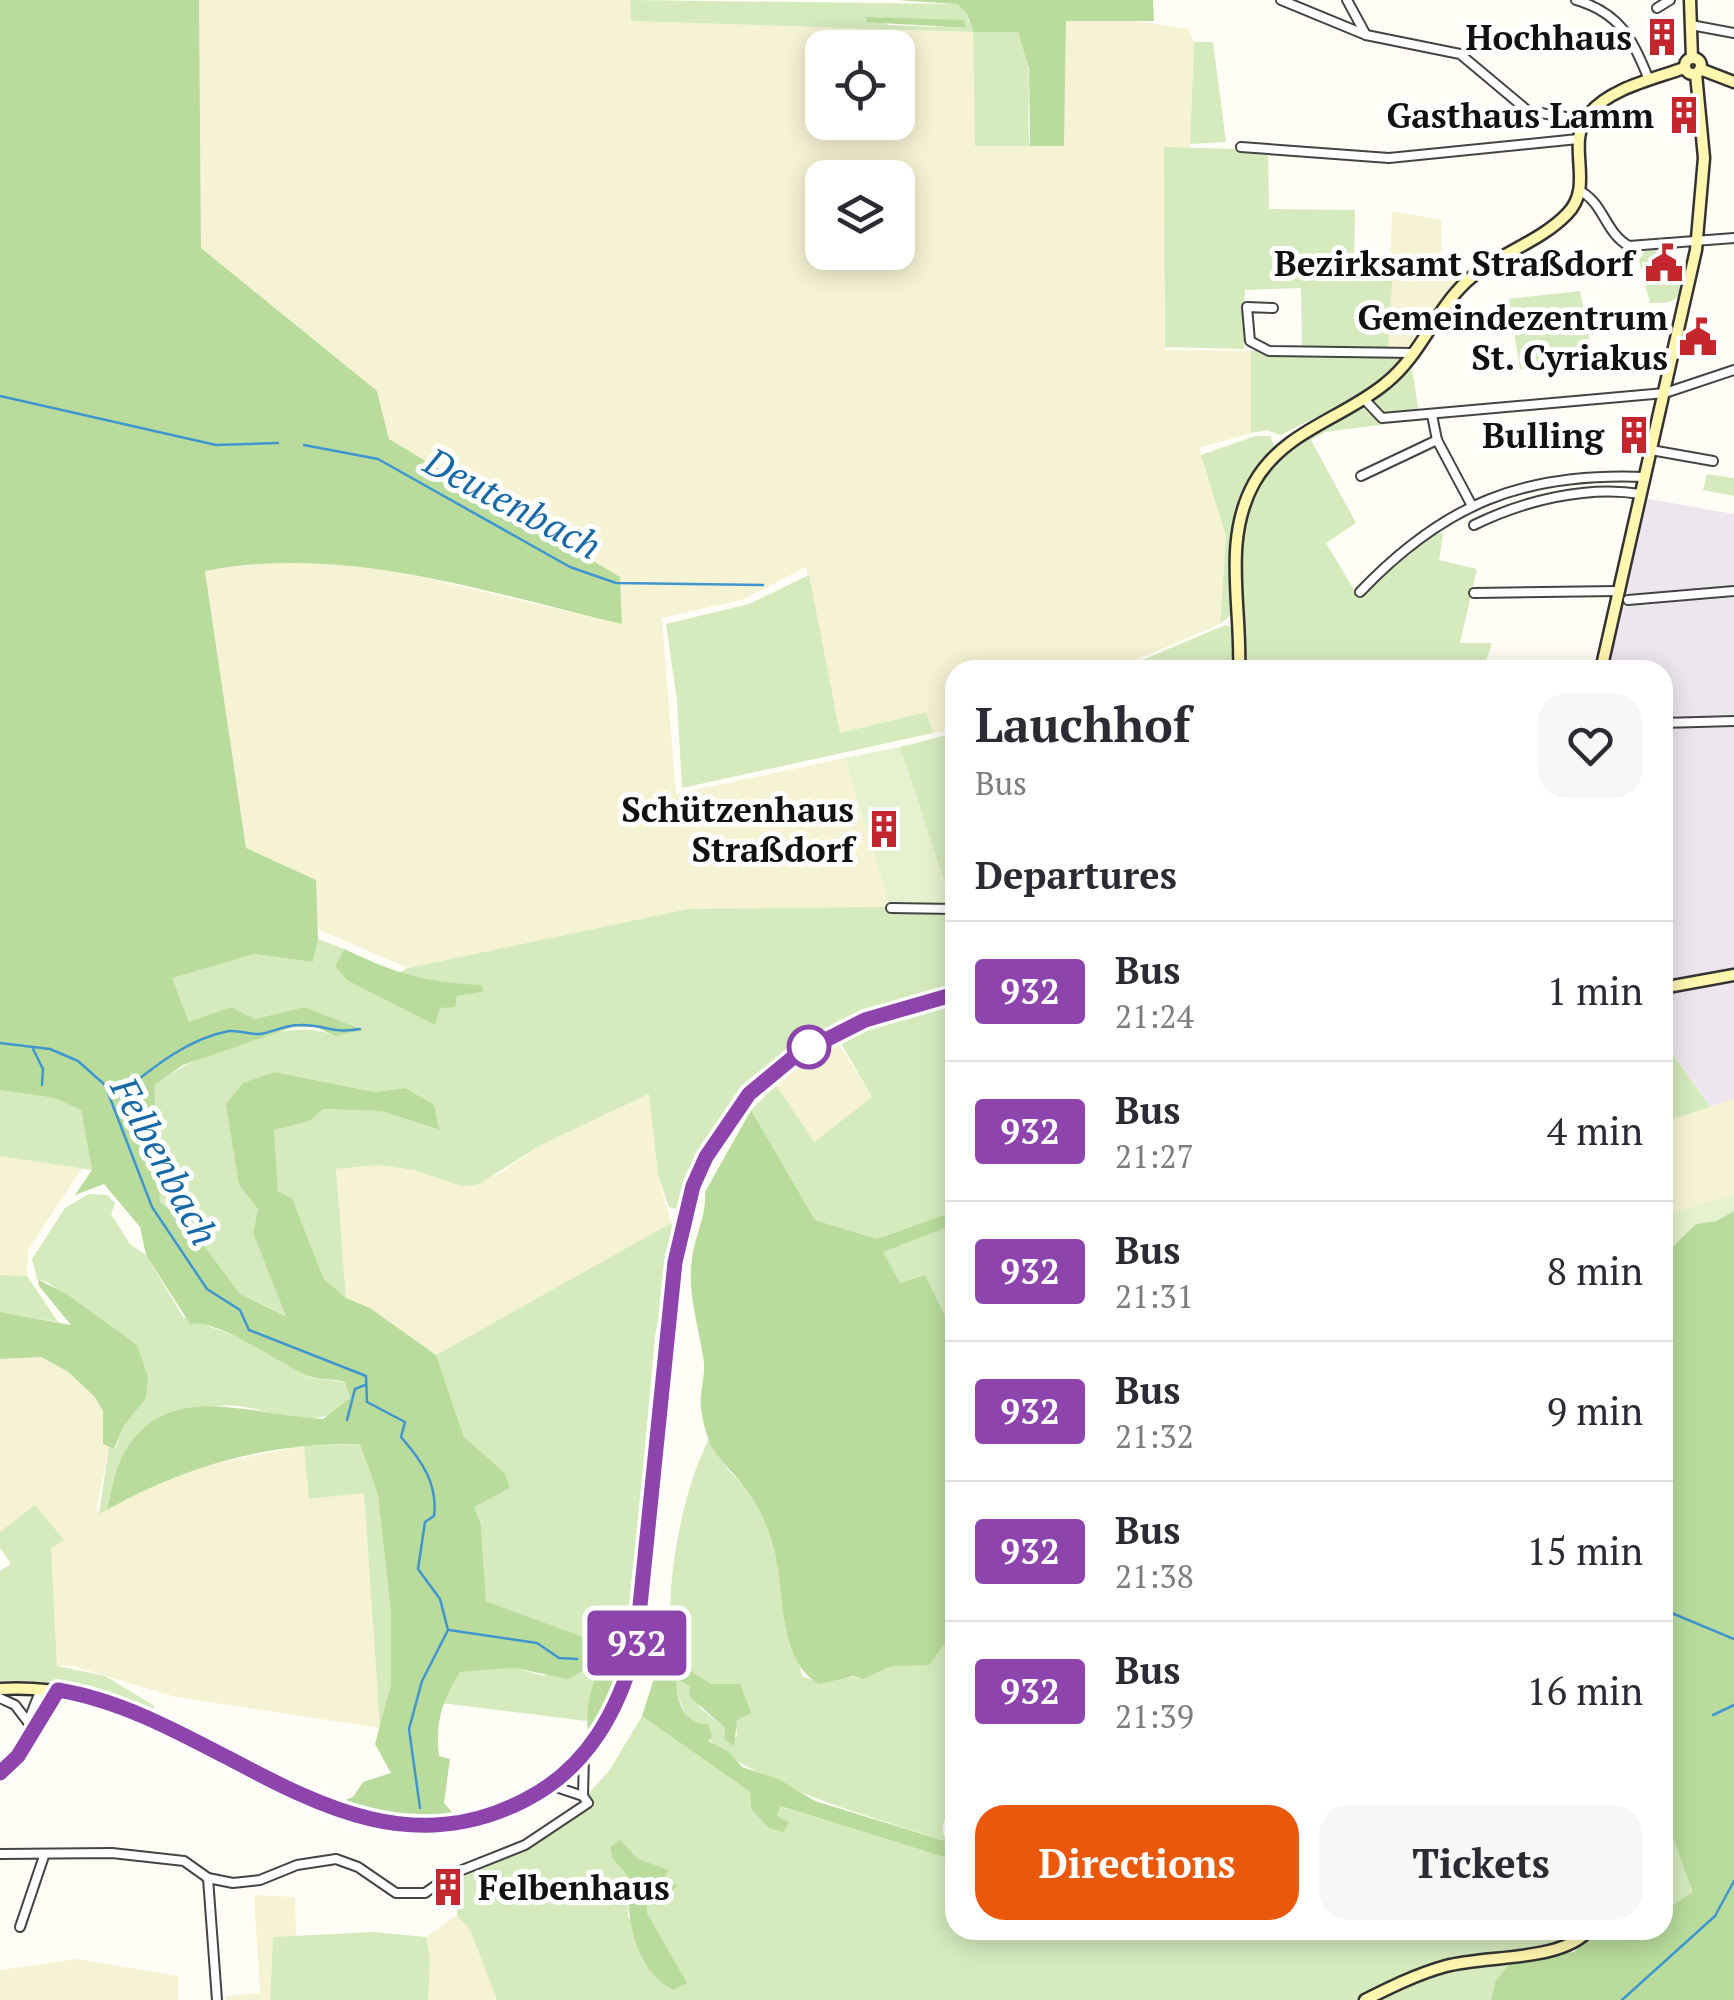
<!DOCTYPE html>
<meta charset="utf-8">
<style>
:root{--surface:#fff;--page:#f7f7f7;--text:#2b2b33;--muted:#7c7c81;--line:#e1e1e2;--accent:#ea580c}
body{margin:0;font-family:"PT Serif",serif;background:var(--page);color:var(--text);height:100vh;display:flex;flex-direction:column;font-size:38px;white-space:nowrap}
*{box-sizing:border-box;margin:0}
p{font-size:32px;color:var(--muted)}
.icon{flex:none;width:55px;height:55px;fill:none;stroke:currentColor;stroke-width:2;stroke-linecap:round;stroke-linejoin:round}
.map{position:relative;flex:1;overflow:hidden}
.panel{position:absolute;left:945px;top:660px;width:728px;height:1280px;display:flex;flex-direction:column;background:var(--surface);border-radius:30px;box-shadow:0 5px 25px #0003}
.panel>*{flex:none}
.badge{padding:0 20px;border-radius:8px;font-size:35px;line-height:65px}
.fabs{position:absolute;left:805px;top:30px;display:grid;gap:20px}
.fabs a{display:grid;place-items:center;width:110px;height:110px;border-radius:20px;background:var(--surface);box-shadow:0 5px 25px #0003;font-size:50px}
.map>.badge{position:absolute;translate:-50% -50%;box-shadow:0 0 0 5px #fff}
h2{padding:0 30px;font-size:38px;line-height:90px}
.round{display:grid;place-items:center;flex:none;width:105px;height:105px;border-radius:30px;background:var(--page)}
.head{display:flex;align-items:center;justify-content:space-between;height:170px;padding:0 30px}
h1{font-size:48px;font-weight:700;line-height:75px}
.primary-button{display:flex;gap:20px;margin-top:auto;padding:20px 30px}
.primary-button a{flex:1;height:115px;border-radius:30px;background:var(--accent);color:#fff;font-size:40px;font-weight:700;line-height:115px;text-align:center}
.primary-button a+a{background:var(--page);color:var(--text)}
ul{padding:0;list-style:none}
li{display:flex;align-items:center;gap:30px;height:140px;padding:0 30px;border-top:2px solid var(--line)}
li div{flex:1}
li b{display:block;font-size:38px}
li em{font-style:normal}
li .badge{min-width:110px;font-weight:700;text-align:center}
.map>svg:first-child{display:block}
.industrial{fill:#eee6ef}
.farmland{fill:#f6f3d4;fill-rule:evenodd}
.green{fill:#d5ebbd;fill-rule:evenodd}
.forest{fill:#b9dc9c}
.pitch{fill:#e6f2cf}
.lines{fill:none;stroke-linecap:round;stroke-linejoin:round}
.stream{stroke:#3f96cf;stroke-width:2.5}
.street-casing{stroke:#444;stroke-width:12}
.secondary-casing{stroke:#333;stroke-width:15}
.street{stroke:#fff;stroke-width:8}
.secondary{stroke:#fff6b0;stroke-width:10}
.line-casing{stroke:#fff;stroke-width:22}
.line{stroke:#8e44ad;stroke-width:15}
.stop-dot{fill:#fff;stroke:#8e44ad;stroke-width:5}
.labels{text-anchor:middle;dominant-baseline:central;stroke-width:10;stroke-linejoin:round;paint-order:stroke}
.poi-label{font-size:35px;font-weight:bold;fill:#111;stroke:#fff;text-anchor:end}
.water-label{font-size:38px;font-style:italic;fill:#1768a6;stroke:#fff}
</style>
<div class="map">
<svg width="1734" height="2000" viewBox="0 0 1734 2000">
<rect width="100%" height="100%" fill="#fffdf5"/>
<!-- industrial -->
<polygon class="industrial" points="1643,498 1734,514 1734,1099 1710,1107 1663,1038 1662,670 1605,670"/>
<!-- farmland -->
<g class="farmland">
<path d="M 199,0 L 630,0 L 631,21 L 974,32 L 976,146 L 1064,146 L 1066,20 L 1117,18 L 1188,29 L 1194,42 L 1190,148 L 1164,148 L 1165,350 L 1251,351 L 1251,433 L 1199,448 L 1226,537 L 1220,624 L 1112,670 L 955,670 L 955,729 L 933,733 L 925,712 L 840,733 L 806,567 L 744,599 L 662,618 L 676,794 L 845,758 L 890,907 L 688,909 L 408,968 L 318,929 L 315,880 L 246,848 L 205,570 L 289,561 L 370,565 L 621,624 L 620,577 L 389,439 L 377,391 L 201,248 ZM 822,48 L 898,48 L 898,122 L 822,122 ZM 822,178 L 898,178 L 898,252 L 822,252 Z"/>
<polygon points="1392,211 1442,220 1441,260 1458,281 1409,351 1388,350"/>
<polygon points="839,1044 872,1097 813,1143 776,1085 811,1057"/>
<polygon points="650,1094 658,1175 671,1223 436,1355 370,1308 346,1298 336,1169 377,1165 414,1170 461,1186 499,1174 541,1145"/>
<polygon points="1734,1099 1734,1194 1663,1216 1663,1122"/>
<polygon points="14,1155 83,1167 28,1250 27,1276 0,1275 0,1156"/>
<polygon points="41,1357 67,1371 95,1397 103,1412 103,1444 109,1447 96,1512 197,1467 304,1446 309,1499 364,1493 380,1728 176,1697 73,1666 57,1666 51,1547 63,1541 35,1505 0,1532 0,1359"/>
<polygon points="254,1895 295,1897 296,1937 273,1938 270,2000 226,2000 226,1996 260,1993"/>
<polygon points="457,1915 470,1930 497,2000 428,2000 430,1959 426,1937"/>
<polygon points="77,1959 179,1976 178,2000 0,2000 0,1970"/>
</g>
<!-- green -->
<g class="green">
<path d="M 630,0 L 957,4 L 966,11 L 969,22 L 1018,32 C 1037,67 1024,108 1030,146 L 975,146 L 973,32 L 631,21 ZM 876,17 L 931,23 L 964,20 L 967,28 L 888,25 Z"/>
<polygon points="1194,42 1213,42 1226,142 1190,144"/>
<polygon points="1164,147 1268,150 1269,209 1355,210 1354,268 1393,270 1388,350 1302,348 1301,288 1245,290 1244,349 1165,347"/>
<path d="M 1648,246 L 1656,246 L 1656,274 L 1678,274 L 1684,280 C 1679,303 1672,303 1650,303 L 1639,260 Z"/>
<polygon points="1580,291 1593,360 1520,369 1509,299"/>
<polygon points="1251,351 1398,354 1405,356 1365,393 1280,435 1267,430 1251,433"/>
<path d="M 1412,369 L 1420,420 L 1325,432 L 1311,440 L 1356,523 L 1326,543 L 1359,598 L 1438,530 L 1443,535 L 1439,560 L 1477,569 L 1460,643 L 1492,643 L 1483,670 L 1243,670 C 1240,583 1224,487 1308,434 C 1344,411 1379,396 1412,369 Z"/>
<path d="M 1255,436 L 1270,436 L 1275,447 C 1233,498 1227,550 1232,614 L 1220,624 L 1226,537 L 1201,455 Z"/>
<polygon points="1707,474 1734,478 1734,496 1703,490"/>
<polygon points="809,575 840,733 926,712 933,733 682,788 677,700 666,624 749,604"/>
<polygon points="1225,625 1233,628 1234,670 1119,670"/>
<path d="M 955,733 L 955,990 C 814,1032 733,1061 680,1210 L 669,1207 L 658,1175 L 649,1094 L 541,1145 L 477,1185 L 461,1186 L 414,1170 L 377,1165 L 336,1169 L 346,1298 L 324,1279 L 292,1198 L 278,1191 L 274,1130 L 310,1121 L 322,1109 L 381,1111 L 438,1130 L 405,1088 L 375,1092 L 275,1072 L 239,1185 L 258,1209 L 253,1233 L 287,1316 L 240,1294 L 189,1225 L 160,1202 L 153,1085 C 196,1056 286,1014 335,1036 L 304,1007 L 255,1019 L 231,1007 L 189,1023 L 171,977 L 254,954 L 313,962 L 318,939 L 344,949 L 335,966 L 435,1025 L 440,1007 L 456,996 L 482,992 L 482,985 L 441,984 L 396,974 L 408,968 L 688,909 L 952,906 L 900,747 Z"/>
<polygon points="955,999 955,1211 877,1239 815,1220 751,1110 776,1085 814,1142 872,1097 838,1038"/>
<polygon points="1662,1038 1710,1107 1663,1122 1662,1122"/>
<polygon points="0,1090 54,1098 81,1110 92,1170 0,1156"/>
<path d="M 89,1194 L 107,1195 L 115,1203 L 111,1214 L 130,1244 L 146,1255 L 183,1317 L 246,1340 L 311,1378 L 345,1382 L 350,1398 C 314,1442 266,1401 220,1406 C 205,1408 189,1415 175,1419 C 164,1422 147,1424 139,1432 C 119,1453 115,1483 107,1510 L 99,1514 L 109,1447 L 115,1449 L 124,1426 L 146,1398 L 137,1345 L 47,1282 L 39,1280 L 39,1286 L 32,1259 L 65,1208 Z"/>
<path d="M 671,1223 L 676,1227 L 655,1336 L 630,1617 C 601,1645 596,1683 586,1721 L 441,1703 L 460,1672 L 515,1668 L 544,1676 L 585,1638 L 486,1601 L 481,1526 L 473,1506 L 509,1489 L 504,1472 L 464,1437 L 436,1355 Z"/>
<polygon points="955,1224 955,1336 925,1275 900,1283 882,1252"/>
<polygon points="0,1275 27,1276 58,1322 0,1312"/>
<path d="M 709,1439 C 721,1470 749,1484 762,1515 C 782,1566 790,1623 802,1676 C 830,1689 839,1672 863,1679 L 955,1629 L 955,1811 C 942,1820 940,1826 946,1841 C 874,1816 674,1770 676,1678 L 690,1686 L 700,1708 L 725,1728 L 724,1739 L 737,1737 C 737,1701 705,1680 677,1662 C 659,1605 681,1492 709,1439 Z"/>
<polygon points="360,1444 378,1495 391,1615 391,1684 380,1728 364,1493 309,1499 304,1446"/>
<path d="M 35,1505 L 64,1540 L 51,1548 L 57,1666 L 105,1676 L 153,1705 L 156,1713 C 104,1694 56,1678 0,1681 L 0,1571 L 11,1564 L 0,1548 L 0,1532 Z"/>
<path d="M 642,1716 L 750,1792 L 751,1809 L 789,1822 L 777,1816 L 779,1806 L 944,1857 L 955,1885 L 955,1930 L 1584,1930 C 1550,1954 1506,1949 1465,1958 C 1427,1966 1392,1983 1357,2000 L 497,2000 L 470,1930 L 457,1915 L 459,1878 L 512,1856 L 591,1806 L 588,1794 L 609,1771 ZM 638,1859 L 668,1871 L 664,1878 L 647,1881 L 647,1913 L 686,1982 L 628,1917 L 629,1877 Z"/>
<polygon points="1662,1834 1674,1841 1694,1892 1663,1911"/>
<polygon points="373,1932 426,1937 430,1959 428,2000 270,2000 273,1937"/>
<polygon points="1512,1960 1495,1982 1491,2000 1370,2000 1429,1975"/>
</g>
<!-- forest -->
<g class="forest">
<path d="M 0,0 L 199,0 L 201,248 L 377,391 L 389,439 L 620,577 L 622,624 C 484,592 347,544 205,571 L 246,848 L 316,880 L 318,939 L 313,962 L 254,954 L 172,978 L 189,1022 L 231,1007 L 255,1019 L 304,1007 L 363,1030 L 335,1036 L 316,1027 L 293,1027 L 183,1065 L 154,1085 L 160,1202 L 189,1225 L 240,1294 L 286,1316 L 253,1233 L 258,1209 L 239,1185 L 226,1104 L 243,1083 L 275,1072 L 375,1092 L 405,1088 L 434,1105 L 439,1130 L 381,1111 L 323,1109 L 310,1121 L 274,1130 L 278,1191 L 292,1198 L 324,1279 L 346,1298 L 370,1308 L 436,1355 L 464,1437 L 504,1472 L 510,1488 L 474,1507 L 481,1525 L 486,1601 L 586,1638 L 586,1669 L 568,1679 L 515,1668 L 460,1672 C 442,1701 435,1722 439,1756 L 450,1759 L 444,1803 L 457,1818 L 393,1822 L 335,1804 L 353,1797 L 363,1782 L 391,1773 L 375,1744 L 391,1684 L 391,1615 L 378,1495 L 360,1444 C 269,1442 185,1466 107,1510 C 112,1491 115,1468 125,1451 C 168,1377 257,1417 323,1419 L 350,1398 L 345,1382 C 332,1378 318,1381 306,1375 C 278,1362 218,1319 190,1324 L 146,1255 L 140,1227 L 104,1184 L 75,1195 L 92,1170 L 81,1110 L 54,1098 L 0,1090 Z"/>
<polygon points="896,0 1153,0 1154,21 1066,21 1064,146 1030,146 1029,68 1018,32 974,32 966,12 957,4"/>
<polygon points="866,17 964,20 967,28 867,22"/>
<path d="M 344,949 C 394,973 427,983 482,985 L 483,992 L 457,996 L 455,1007 L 440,1008 L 435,1025 L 347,980 L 335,966 Z"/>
<path d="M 751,1110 L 815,1220 L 877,1239 L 955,1211 L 955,1224 L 883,1252 L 900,1283 L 925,1275 L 955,1336 L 955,1495 L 948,1513 L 955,1524 L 955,1629 L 929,1665 L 892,1666 L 863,1679 L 853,1676 L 820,1684 C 779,1664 785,1595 775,1554 C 770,1535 763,1514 752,1498 C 728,1460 708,1461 701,1408 C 699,1394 705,1378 704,1363 C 699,1326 687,1295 692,1258 C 695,1235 707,1215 705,1192 Z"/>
<polygon points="1734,1211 1734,2000 1491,2000 1495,1982 1512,1960 1574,1952 1597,1930 1662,1930 1663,1911 1693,1892 1674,1841 1662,1834 1663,1256 1696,1223 1716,1221"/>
<polygon points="39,1280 68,1295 137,1345 148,1377 146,1398 124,1426 114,1449 103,1444 103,1411 95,1397 67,1371 41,1357 0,1359 0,1312 71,1325 39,1286"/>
<path d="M 630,1617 C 628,1660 614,1698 589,1734 C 580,1702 606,1639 630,1617 Z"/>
<path d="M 664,1647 L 672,1647 L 677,1662 L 711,1684 L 740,1684 L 751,1713 L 737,1720 L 734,1746 L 724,1739 L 725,1728 L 689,1696 L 690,1686 L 677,1679 C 675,1699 684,1725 708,1724 L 712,1736 L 708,1741 L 729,1752 L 742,1767 L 780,1780 L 815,1801 L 945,1841 L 945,1818 L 955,1811 L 955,1885 L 944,1857 L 780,1806 L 777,1816 L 789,1822 L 783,1832 L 769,1828 L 751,1809 L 750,1792 L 642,1716 Z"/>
<path d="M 620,1840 L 638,1859 L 669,1870 L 664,1878 L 678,1886 L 669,1892 L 647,1882 L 647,1913 L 687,1983 L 673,1990 C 635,1970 625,1916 629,1877 L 613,1859 L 610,1847 Z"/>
</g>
<!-- pitch -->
<g class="pitch">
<polygon points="900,747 952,907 890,907 845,758"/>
<polygon points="1734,1194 1734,1211 1716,1221 1696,1224 1663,1256 1663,1216"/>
</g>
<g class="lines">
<!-- stream -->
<g class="stream">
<polyline points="0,396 216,445 278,443"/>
<polyline points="304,445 378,459 570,567 616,583 763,585"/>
<path d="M 0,1043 L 50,1049 L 78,1061 L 105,1085 L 152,1207 L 207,1289 L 240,1310 L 249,1330 L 366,1376 L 367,1402 L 405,1422 L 401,1437 C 422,1461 438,1484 434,1516 L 425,1522 L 418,1569 L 440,1599 L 448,1630 L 422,1681 L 409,1729 L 420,1808"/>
<polyline points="33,1049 43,1069 42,1085"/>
<path d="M 115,1098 C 149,1071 185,1039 229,1031 C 240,1030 250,1035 260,1034 C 273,1032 285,1025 299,1025 C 324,1024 331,1034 360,1029"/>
<polyline points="347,1420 355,1389 365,1385"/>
<polyline points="1662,1609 1734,1639"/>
<polyline points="449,1630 537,1643 559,1658 577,1659"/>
<polyline points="1713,1715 1734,1705"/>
<polyline points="1622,2000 1715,1916 1734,1881"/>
</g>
<!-- street casing -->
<g class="street-casing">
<g id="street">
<polyline points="1281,0 1366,35 1460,54 1528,111 1585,120"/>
<polyline points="1347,0 1366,35"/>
<path d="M 1576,0 C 1620,13 1633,39 1649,80"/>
<polyline points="1657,8 1670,0"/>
<polyline points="1691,25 1734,33"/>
<polyline points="1241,147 1389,158 1578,139"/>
<path d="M 1580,191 C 1604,203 1605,233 1629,246 L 1734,238"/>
<polyline points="1273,308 1247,307 1250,341 1269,351 1414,353"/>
<polyline points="1365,400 1382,418 1665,393 1734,370"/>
<polyline points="1432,415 1437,440 1471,504"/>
<polyline points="1651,450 1713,461"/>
<polyline points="1361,476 1437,440"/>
<path d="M 1474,525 C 1523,501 1586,485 1641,494"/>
<path d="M 1360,592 C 1444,504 1523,472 1645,477"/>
<polyline points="1474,593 1618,591"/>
<polyline points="1628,600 1734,591"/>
<polyline points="1662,723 1734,721"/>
<polyline points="891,908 955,909"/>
<polyline points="0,1698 15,1705 28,1722"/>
<polyline points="31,1731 28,1722 41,1689"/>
<polyline points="0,1773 18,1756 58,1690"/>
<polyline points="550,1785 583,1796"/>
<polyline points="0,1854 112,1853 184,1861 208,1878 233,1883 260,1880 297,1865 336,1859 358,1867 396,1893 425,1893 452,1874 525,1845 588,1803 583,1796 584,1755"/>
<polyline points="208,1878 217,2000"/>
<polyline points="20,1927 44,1856"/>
</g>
</g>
<!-- secondary casing -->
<g class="secondary-casing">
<g id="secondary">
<polyline points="1690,0 1692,58"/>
<circle cx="1693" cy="66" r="8"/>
<polyline points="1700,69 1734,82"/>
<path d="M 1239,670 C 1242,607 1222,541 1254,483 C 1284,430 1343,419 1386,383 C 1421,355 1434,312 1466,282 C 1496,254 1539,243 1567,214 C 1596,185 1564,144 1589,114 C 1610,88 1654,79 1684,68"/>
<polyline points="1601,670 1696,250 1704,158 1696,74"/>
<polyline points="1662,988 1734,975"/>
<path d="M 0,1689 C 54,1686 106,1698 156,1719 C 281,1773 381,1873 524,1800 C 587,1769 619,1711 636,1645 L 675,1262 L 693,1187 L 706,1157 L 749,1095 L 797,1055 L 865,1021 L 955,994"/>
<path d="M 1365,2000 C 1391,1987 1417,1974 1446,1966 C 1487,1955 1561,1962 1589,1930"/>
</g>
</g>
<!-- street -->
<use href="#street" class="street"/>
<!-- secondary -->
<use href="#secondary" class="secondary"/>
</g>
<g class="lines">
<!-- line casing -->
<g class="line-casing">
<path id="line" d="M 0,1773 L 18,1756 L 58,1690 C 222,1717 352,1889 525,1800 C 588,1768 619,1710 636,1645 L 675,1262 L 693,1186 L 706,1157 L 749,1094 L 796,1055 L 865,1020 L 955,994"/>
</g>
<!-- line -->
<use href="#line" class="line"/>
</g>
<!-- icons -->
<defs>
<g id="building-bare" transform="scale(3)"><path d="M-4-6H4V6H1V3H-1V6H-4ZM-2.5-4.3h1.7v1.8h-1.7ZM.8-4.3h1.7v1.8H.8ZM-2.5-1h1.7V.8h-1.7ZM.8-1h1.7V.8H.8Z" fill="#c4262e" stroke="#fff" stroke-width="2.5" paint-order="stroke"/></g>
<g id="civic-bare" transform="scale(3)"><path d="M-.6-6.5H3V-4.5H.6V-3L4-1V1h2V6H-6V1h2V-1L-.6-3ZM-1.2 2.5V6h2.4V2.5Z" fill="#c4262e" stroke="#fff" stroke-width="2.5" paint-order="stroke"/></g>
</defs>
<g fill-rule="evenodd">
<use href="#building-bare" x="1662" y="37"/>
<use href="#building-bare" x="1684" y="115"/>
<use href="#civic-bare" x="1664" y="263"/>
<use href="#civic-bare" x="1698" y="337"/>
<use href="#building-bare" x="1634" y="435"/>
<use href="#building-bare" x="884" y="829"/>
<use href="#building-bare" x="448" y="1887"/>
</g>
<!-- markers -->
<circle class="stop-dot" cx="809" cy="1047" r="20"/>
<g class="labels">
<!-- poi labels -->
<g class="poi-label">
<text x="1632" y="37">Hochhaus</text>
<text x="1654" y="115">Gasthaus Lamm</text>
<text x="1634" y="263">Bezirksamt Straßdorf</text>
<text x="1668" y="317">Gemeindezentrum<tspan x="1668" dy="40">St. Cyriakus</tspan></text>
<text x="1604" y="435">Bulling</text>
<text x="854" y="809">Schützenhaus<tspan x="854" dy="40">Straßdorf</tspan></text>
<text x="478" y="1887" text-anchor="start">Felbenhaus</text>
</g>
<!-- water labels -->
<g class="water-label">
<text transform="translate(513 503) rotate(28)">Deutenbach</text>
<text transform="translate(165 1161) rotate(62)">Felbenbach</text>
</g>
</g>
</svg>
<div class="fabs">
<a><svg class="icon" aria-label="locate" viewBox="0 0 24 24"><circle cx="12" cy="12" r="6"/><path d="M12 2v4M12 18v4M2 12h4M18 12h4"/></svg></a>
<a><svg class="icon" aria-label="layers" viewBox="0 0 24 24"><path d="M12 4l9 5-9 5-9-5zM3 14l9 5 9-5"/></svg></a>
</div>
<b class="badge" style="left:637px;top:1643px;background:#8e44ad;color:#fff">932</b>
<section class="panel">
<div class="head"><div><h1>Lauchhof</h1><p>Bus</p></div><a class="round"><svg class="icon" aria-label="heart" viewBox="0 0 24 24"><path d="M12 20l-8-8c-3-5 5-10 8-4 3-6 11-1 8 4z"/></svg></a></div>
<h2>Departures</h2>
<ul>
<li><span class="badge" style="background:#8e44ad;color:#fff">932</span><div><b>Bus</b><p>21:24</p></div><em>1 min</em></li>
<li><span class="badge" style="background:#8e44ad;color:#fff">932</span><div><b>Bus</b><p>21:27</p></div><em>4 min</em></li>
<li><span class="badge" style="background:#8e44ad;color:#fff">932</span><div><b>Bus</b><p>21:31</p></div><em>8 min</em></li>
<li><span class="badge" style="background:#8e44ad;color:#fff">932</span><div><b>Bus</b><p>21:32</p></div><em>9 min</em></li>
<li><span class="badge" style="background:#8e44ad;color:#fff">932</span><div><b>Bus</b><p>21:38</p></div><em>15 min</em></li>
<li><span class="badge" style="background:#8e44ad;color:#fff">932</span><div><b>Bus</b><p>21:39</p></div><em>16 min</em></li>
</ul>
<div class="primary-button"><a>Directions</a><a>Tickets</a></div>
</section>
</div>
